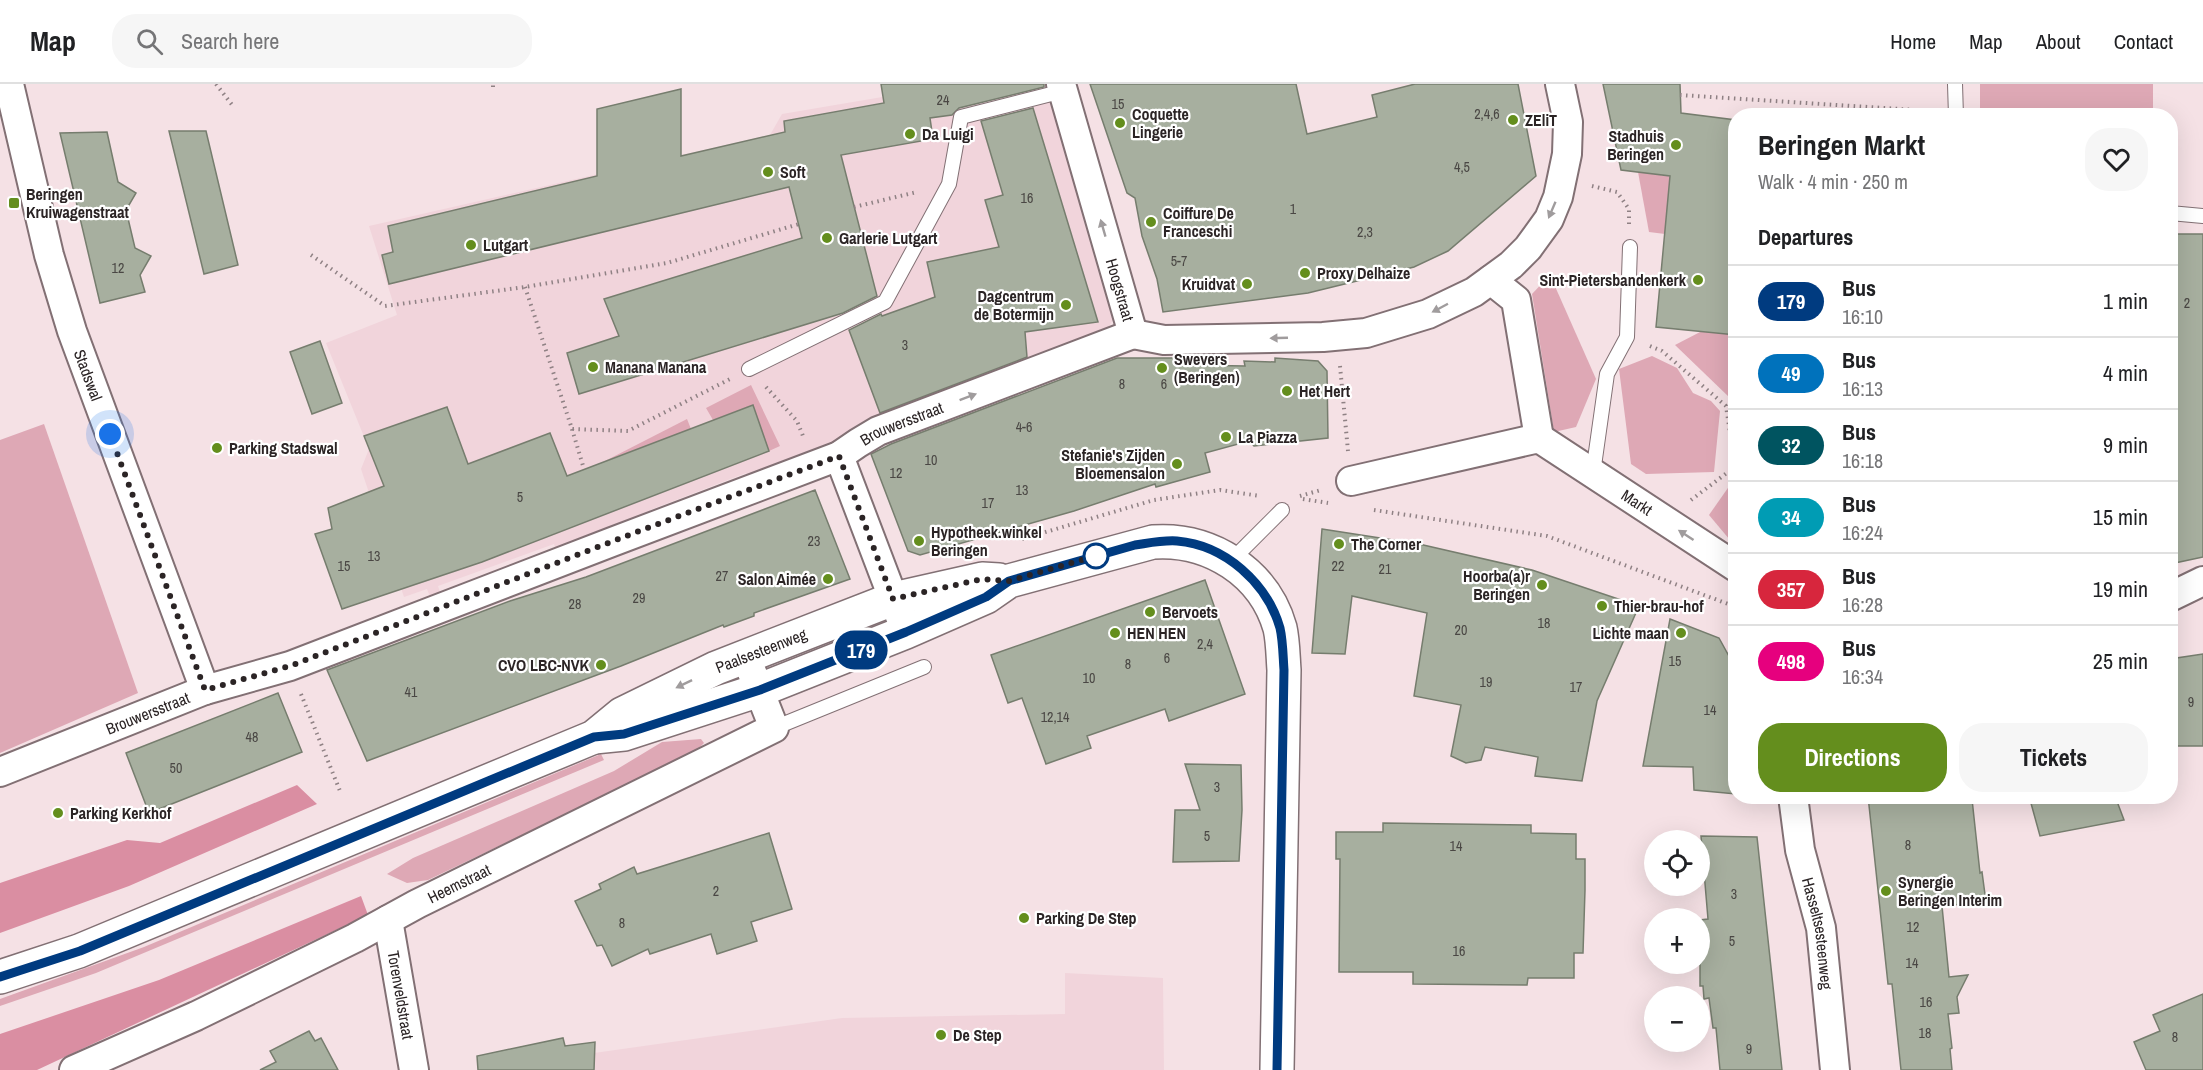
<!DOCTYPE html>
<meta charset="utf-8">
<style>
:root{--surface:#fff;--page:#f6f6f6;--text:#202124;--muted:#757577;--line:#e0e0e0;--accent:#648e1d}
body{margin:0;font-family:"Archivo Narrow",sans-serif;background:var(--page);color:var(--text);height:100vh;display:flex;flex-direction:column;font-size:22px;white-space:nowrap}
*{box-sizing:border-box;margin:0}
p{font-size:20px;color:var(--muted)}
.icon{flex:none;width:33px;height:33px;fill:none;stroke:currentColor;stroke-width:2;stroke-linecap:round;stroke-linejoin:round}
.map{position:relative;flex:1;overflow:hidden}
.details{position:absolute;left:1728px;top:24px;width:450px;height:696px;display:flex;flex-direction:column;background:var(--surface);border-radius:24px;box-shadow:0 6px 24px #0002}
.details>*{flex:none}
.badge{padding:0 12px;border-radius:20px;font-size:21px;line-height:39px}
.buttons{position:absolute;left:1644px;top:746px;display:grid;gap:12px}
.buttons a{display:grid;place-items:center;width:66px;height:66px;border-radius:50%;background:var(--surface);box-shadow:0 6px 24px #0002;font-size:30px}
.you{position:absolute;width:30px;height:30px;margin:-15px;border:4px solid #fff;border-radius:50%;background:#1a73e8;box-shadow:0 0 0 9px #1a73e833}
.map>.badge{position:absolute;translate:-50% -50%;box-shadow:0 0 0 3px #fff}
h2{padding:0 30px;font-size:22px;line-height:54px}
.round{display:grid;place-items:center;flex:none;width:63px;height:63px;border-radius:24px;background:var(--page)}
.overview{display:flex;align-items:center;justify-content:space-between;height:102px;padding:0 30px}
h1{font-size:28px;font-weight:800;line-height:45px}
.action{display:flex;gap:12px;margin-top:auto;padding:12px 30px}
.action a{flex:1;height:69px;border-radius:24px;background:var(--accent);color:#fff;font-size:24px;font-weight:800;line-height:69px;text-align:center}
.action a+a{background:var(--page);color:var(--text)}
ul{padding:0;list-style:none}
li{display:flex;align-items:center;gap:18px;height:72px;padding:0 30px;border-top:2px solid var(--line)}
li div{flex:1}
li b{display:block;font-size:22px}
li em{font-style:normal}
li .badge{min-width:66px;font-weight:700;text-align:center}
header{display:flex;align-items:center;gap:36px;box-sizing:border-box;height:84px;padding:0 30px;background:var(--surface);border-bottom:2px solid var(--line)}
header strong{font-size:28px}
nav{display:flex;gap:33px;margin-inline-start:auto;font-size:21px}
.search{width:420px;height:54px;background:var(--page);display:flex;align-items:center;gap:15px;box-sizing:border-box;padding:0 21px;border-radius:24px;color:var(--muted);font-size:22px}
.map>svg:first-child{display:block}
.built{fill:#f1d4db}
.green{fill:#dea8b5}
.forest{fill:#da8ea2}
.building{fill:#a7af9f;stroke:#767d6e;stroke-width:1.5}
.lines{fill:none;stroke-linecap:round;stroke-linejoin:round}
.service-casing{stroke:#827074;stroke-width:16}
.minor-casing{stroke:#827074;stroke-width:32}
.tertiary-casing{stroke:#827074;stroke-width:36}
.path{stroke:#8f8184;stroke-width:4;stroke-dasharray:1.5 4.5;stroke-linecap:butt}
.service{stroke:#fff;stroke-width:14}
.minor{stroke:#fff;stroke-width:28}
.tertiary{stroke:#fff;stroke-width:33}
.oneway{fill:#a09c9d}
.line-casing{stroke:#fff;stroke-width:14}
.line{stroke:#003b80;stroke-width:9}
.walk{stroke:#2b2425;stroke-width:6;stroke-dasharray:0 10.8}
.poi-dot{fill:#648e1d;stroke:#fff;stroke-width:2}
.stop-dot{fill:#fff;stroke:#003b80;stroke-width:3}
.labels{text-anchor:middle;dominant-baseline:central;stroke-width:4.5;stroke-linejoin:round;paint-order:stroke}
.number-label{font-size:14px;fill:#4a4744}
.poi-label{font-size:16px;font-weight:bold;fill:#2b2425;stroke:#fff;text-anchor:start}
.street-label{font-size:16px;fill:#2b2425;stroke:#fff}
</style>
<header>
<strong>Map</strong>
<div class="search"><svg class="icon" aria-label="search" viewBox="0 0 24 24"><circle cx="10" cy="10" r="6"/><path d="M15 15l6 6"/></svg>Search here</div>
<nav><a>Home</a><a>Map</a><a>About</a><a>Contact</a></nav>
</header>
<div class="map">
<svg width="2203" height="986" viewBox="0 0 2203 986">
<rect width="100%" height="100%" fill="#f5e1e5"/>
<!-- built -->
<g class="built">
<polygon points="959,0 1036,0 1040,16 1052,14 1115,232 1108,244 1102,249 846,350 807,375 750,398 746,389 650,426 653,435 557,470 554,460 438,502 441,511 431,515 427,505 404,513 361,385 369,365 326,259 397,231 369,142 770,51 782,30"/>
<polygon points="1065,889 1163,894 1164,986 594,986 594,969 842,934 1065,930"/>
</g>
<!-- green -->
<g class="green">
<rect x="1980" y="0" width="173" height="31"/>
<polygon points="1638,88 1735,101 1665,150 1649,148"/>
<polygon points="1550,191 1596,295 1576,343 1554,348 1532,210"/>
<polygon points="1702,247 1735,251 1735,312 1729,313 1675,261"/>
<polygon points="1652,272 1677,284 1693,309 1711,317 1720,327 1714,388 1646,390 1631,380 1619,285"/>
<polygon points="751,301 780,362 769,367 753,321 713,336 706,324"/>
<polygon points="687,335 691,345 605,377"/>
<polygon points="44,340 138,609 0,669 0,356"/>
<polygon points="1730,401 1735,402 1735,462 1709,431"/>
<polygon points="701,655 704,659 694,669 428,796 407,799 387,790 413,774 614,687 662,658"/>
<polygon points="601,670 604,676 96,889 0,922 0,915 144,863"/>
</g>
<!-- forest -->
<g class="forest">
<polygon points="297,701 317,720 129,802 0,849 0,799 127,756 160,759"/>
<polygon points="361,812 368,831 37,986 0,986 0,950 159,896"/>
</g>
<!-- building -->
<g class="building">
<polygon points="881,0 1044,0 1044,3 959,24 952,31 930,34 933,55 841,71 877,212 843,229 579,310 567,269 619,252 604,215 802,154 789,103 389,200 382,171 393,168 388,142 597,92 597,25 681,5 681,72 785,48 784,37 884,19"/>
<polygon points="1090,0 1296,0 1307,50 1377,33 1372,11 1415,0 1518,0 1536,92 1448,167 1414,183 1308,209 1163,228 1157,195 1142,152 1135,114 1127,109"/>
<polygon points="1603,0 1680,0 1681,29 1736,36 1736,251 1656,243 1670,92 1621,86"/>
<polygon points="1033,24 1098,238 1025,248 1027,273 880,329 849,246 881,230 882,232 935,213 927,178 999,163 985,116 1003,111 981,37"/>
<polygon points="169,47 206,47 238,181 204,190"/>
<polygon points="107,48 118,98 136,109 126,126 135,164 151,172 140,191 145,208 100,219 60,49"/>
<polygon points="2170,150 2203,150 2203,473 2170,480"/>
<polygon points="320,257 342,319 312,330 290,268"/>
<polygon points="1117,274 1187,274 1187,281 1245,282 1244,277 1275,278 1275,274 1318,277 1327,287 1328,354 1254,362 1249,357 1205,369 1210,388 1156,403 1155,400 1074,427 920,471 908,467 871,370 891,360"/>
<polygon points="753,321 769,367 482,478 342,525 315,450 332,445 328,424 384,402 364,352 447,323 468,380 550,349 567,392"/>
<polygon points="815,406 850,495 754,529 754,532 724,543 723,541 621,582 367,677 327,586 510,517 586,493"/>
<polygon points="1322,445 1419,460 1532,486 1639,522 1597,617 1582,697 1535,692 1538,673 1485,663 1481,676 1466,679 1451,672 1461,621 1414,612 1427,529 1352,512 1345,570 1312,569"/>
<polygon points="1205,496 1245,610 1169,637 1165,625 1087,652 1091,664 1046,680 1022,614 1008,619 991,571"/>
<polygon points="1670,535 1719,554 1736,585 1736,710 1694,706 1693,683 1643,682"/>
<polygon points="2203,570 2203,662 2170,662 2170,575"/>
<polygon points="278,609 302,668 149,729 126,669"/>
<polygon points="1185,680 1241,681 1242,726 1239,777 1173,778 1175,726 1200,726"/>
<polygon points="1868,712 1937,712 1938,718 1972,715 1980,789 1982,788 1986,818 1942,822 1949,893 1968,891 1957,913 1959,929 1948,930 1952,964 1950,965 1952,986 1901,986 1892,900 1888,900"/>
<polygon points="2029,712 2115,712 2124,736 2040,752"/>
<polygon points="1383,739 1531,741 1531,749 1576,750 1576,775 1585,775 1585,806 1583,869 1574,869 1574,894 1528,894 1527,901 1413,900 1413,888 1339,888 1340,775 1336,775 1336,748 1383,748"/>
<polygon points="769,749 792,825 751,838 757,857 717,870 711,850 650,870 648,865 612,882 602,861 597,862 575,817 601,805 599,800 634,783 637,790"/>
<polygon points="1701,752 1757,753 1782,986 1720,986 1716,944 1713,944 1709,914 1704,915 1703,902 1700,902 1700,836 1708,835"/>
<polygon points="2203,910 2203,986 2146,986 2134,958 2160,947 2153,931"/>
<polygon points="309,947 315,957 321,954 338,986 260,986 276,978 270,967"/>
<polygon points="563,954 565,962 595,958 594,986 478,986 477,972"/>
</g>
<g class="lines">
<!-- service casing -->
<g class="service-casing">
<g id="service">
<polyline points="1955,0 1956,32"/>
<polyline points="2170,129 2203,132"/>
<polyline points="749,285 885,218 949,100 961,33 1063,7"/>
<polyline points="1593,389 1607,290 1627,253 1630,163"/>
<polyline points="1231,477 1282,426"/>
<polyline points="774,644 924,583"/>
</g>
</g>
<!-- minor casing -->
<g class="minor-casing">
<g id="minor">
<path id="s1" d="M 9,0 L 49,171 L 72,247 L 205,606"/>
<path id="s2" d="M 1061,0 L 1133,250"/>
<polyline points="1491,196 1516,216 1539,354"/>
<polyline points="1133,250 1164,256 1323,253 1366,249 1428,230 1474,208 1511,181 1528,164 1549,135 1558,113 1567,70 1568,38 1560,0"/>
<polyline points="839,372 906,548"/>
<path id="s3" d="M 1351,397 L 1539,354 L 1736,483"/>
<polyline points="2170,513 2203,497"/>
<path id="s4" d="M 0,688 L 205,606 L 290,582 L 612,458 L 839,372 L 858,359 L 878,347 L 1133,250"/>
<path id="s5" d="M 1793,712 L 1800,766 L 1821,844 L 1835,986"/>
<path id="s6" d="M 388,836 L 414,986"/>
<path id="s7" d="M 74,986 L 196,932 L 355,854 L 417,820 L 774,644 L 746,573"/>
</g>
</g>
<!-- tertiary casing -->
<g class="tertiary-casing">
<g id="tertiary">
<path d="M 594,653 L 624,650 L 760,606 L 906,548 L 986,513 L 1009,497 L 1153,458 C 1210,454 1264,488 1280,544 C 1283,557 1283,573 1284,586 L 1277,986"/>
<path id="s8" d="M 0,893 L 79,867 L 594,653 L 622,630 L 716,584 L 893,515 L 982,495 L 999,496"/>
</g>
</g>
<!-- path -->
<g class="path">
<polyline points="216,0 233,22"/>
<polyline points="493,3 493,0"/>
<polyline points="1680,11 1931,27"/>
<polyline points="1592,102 1617,108 1629,125 1629,140"/>
<polyline points="854,123 917,108"/>
<polyline points="311,171 385,222 525,203 667,179 799,140"/>
<polyline points="525,203 572,345 628,347 730,295"/>
<polyline points="1650,262 1662,267 1726,322 1735,382"/>
<polyline points="1340,282 1348,367"/>
<polyline points="766,303 797,337 803,352"/>
<polyline points="572,345 584,385"/>
<polyline points="1300,412 1321,406"/>
<polyline points="1303,415 1328,419"/>
<polyline points="1691,416 1736,382"/>
<polyline points="1374,426 1547,452 1736,523"/>
<polyline points="1022,455 1154,416 1220,406 1260,412"/>
<polyline points="301,610 340,707"/>
</g>
<!-- service -->
<use href="#service" class="service"/>
<!-- minor -->
<use href="#minor" class="minor"/>
<!-- tertiary -->
<use href="#tertiary" class="tertiary"/>
</g>
<!-- one-way arrows -->
<defs><path id="oneway-solid" d="M-6-.8H1V-3.2L6.5 0L1 3.2V.8H-6Z" transform="scale(1.5)"/></defs>
<g class="oneway">
<use href="#oneway-solid" transform="translate(1552 126) rotate(113)"/>
<use href="#oneway-solid" transform="translate(1103 144) rotate(-106)"/>
<use href="#oneway-solid" transform="translate(1440 224) rotate(152)"/>
<use href="#oneway-solid" transform="translate(1279 254) rotate(178)"/>
<use href="#oneway-solid" transform="translate(968 313) rotate(-21)"/>
<use href="#oneway-solid" transform="translate(1686 451) rotate(-147)"/>
<use href="#oneway-solid" transform="translate(684 600) rotate(154)"/>
</g>
<g class="lines">
<!-- line casing -->
<g class="line-casing">
<path id="line" d="M 0,893 L 80,867 L 594,653 L 624,650 L 760,606 L 906,548 L 986,513 L 1009,497 L 1135,461 C 1149,459 1163,456 1177,457 C 1225,461 1267,499 1280,544 C 1283,557 1283,573 1284,586 L 1277,986"/>
</g>
<!-- line -->
<use href="#line" class="line"/>
<!-- walk -->
<polyline class="walk" points="110,350 205,606 290,582 634,449 839,372 893,515 982,495 1009,497 1096,472"/>
</g>
<!-- markers -->
<g class="poi-dot">
<circle cx="1513" cy="36" r="6"/>
<circle cx="1120" cy="39" r="6"/>
<circle cx="910" cy="50" r="6"/>
<circle cx="1676" cy="61" r="6"/>
<circle cx="768" cy="88" r="6"/>
<rect x="8" y="113" width="12" height="12" rx="3"/>
<circle cx="1151" cy="138" r="6"/>
<circle cx="827" cy="154" r="6"/>
<circle cx="471" cy="161" r="6"/>
<circle cx="1305" cy="189" r="6"/>
<circle cx="1698" cy="196" r="6"/>
<circle cx="1247" cy="200" r="6"/>
<circle cx="1066" cy="221" r="6"/>
<circle cx="593" cy="283" r="6"/>
<circle cx="1162" cy="284" r="6"/>
<circle cx="1287" cy="307" r="6"/>
<circle cx="1226" cy="353" r="6"/>
<circle cx="217" cy="364" r="6"/>
<circle cx="1177" cy="380" r="6"/>
<circle cx="919" cy="457" r="6"/>
<circle cx="1339" cy="460" r="6"/>
<circle cx="828" cy="495" r="6"/>
<circle cx="1542" cy="501" r="6"/>
<circle cx="1602" cy="522" r="6"/>
<circle cx="1150" cy="528" r="6"/>
<circle cx="1115" cy="549" r="6"/>
<circle cx="1681" cy="549" r="6"/>
<circle cx="601" cy="581" r="6"/>
<circle cx="58" cy="729" r="6"/>
<circle cx="1886" cy="807" r="6"/>
<circle cx="1024" cy="834" r="6"/>
<circle cx="941" cy="951" r="6"/>
</g>
<circle class="stop-dot" cx="1096" cy="472" r="12"/>
<g class="labels">
<!-- number labels -->
<g class="number-label">
<text x="943" y="16">24</text>
<text x="1118" y="20">15</text>
<text x="1487" y="30">2,4,6</text>
<text x="1462" y="83">4,5</text>
<text x="1027" y="114">16</text>
<text x="1293" y="125">1</text>
<text x="1365" y="148">2,3</text>
<text x="1179" y="177">5-7</text>
<text x="118" y="184">12</text>
<text x="2187" y="219">2</text>
<text x="905" y="261">3</text>
<text x="1122" y="300">8</text>
<text x="1164" y="300">6</text>
<text x="1024" y="343">4-6</text>
<text x="931" y="376">10</text>
<text x="896" y="389">12</text>
<text x="1022" y="406">13</text>
<text x="520" y="413">5</text>
<text x="988" y="419">17</text>
<text x="814" y="457">23</text>
<text x="374" y="472">13</text>
<text x="344" y="482">15</text>
<text x="1338" y="482">22</text>
<text x="1385" y="485">21</text>
<text x="722" y="492">27</text>
<text x="639" y="514">29</text>
<text x="575" y="520">28</text>
<text x="1544" y="539">18</text>
<text x="1461" y="546">20</text>
<text x="1205" y="560">2,4</text>
<text x="1167" y="574">6</text>
<text x="1675" y="577">15</text>
<text x="1128" y="580">8</text>
<text x="1089" y="594">10</text>
<text x="1486" y="598">19</text>
<text x="1576" y="603">17</text>
<text x="411" y="608">41</text>
<text x="2191" y="618">9</text>
<text x="1710" y="626">14</text>
<text x="1055" y="633">12,14</text>
<text x="252" y="653">48</text>
<text x="176" y="684">50</text>
<text x="1217" y="703">3</text>
<text x="1207" y="752">5</text>
<text x="1908" y="761">8</text>
<text x="1456" y="762">14</text>
<text x="716" y="807">2</text>
<text x="1734" y="810">3</text>
<text x="622" y="839">8</text>
<text x="1913" y="843">12</text>
<text x="1732" y="857">5</text>
<text x="1459" y="867">16</text>
<text x="1912" y="879">14</text>
<text x="1926" y="918">16</text>
<text x="1925" y="949">18</text>
<text x="2175" y="953">8</text>
<text x="1749" y="965">9</text>
</g>
<!-- poi labels -->
<g class="poi-label">
<text x="1132" y="30">Coquette<tspan x="1132" dy="18">Lingerie</tspan></text>
<text x="1525" y="36">ZEliT</text>
<text x="922" y="50">Da Luigi</text>
<text x="1664" y="52" text-anchor="end">Stadhuis<tspan x="1664" dy="18">Beringen</tspan></text>
<text x="780" y="88">Soft</text>
<text x="26" y="110">Beringen<tspan x="26" dy="18">Kruiwagenstraat</tspan></text>
<text x="1163" y="129">Coiffure De<tspan x="1163" dy="18">Franceschi</tspan></text>
<text x="839" y="154">Garlerie Lutgart</text>
<text x="483" y="161">Lutgart</text>
<text x="1317" y="189">Proxy Delhaize</text>
<text x="1686" y="196" text-anchor="end">Sint-Pietersbandenkerk</text>
<text x="1235" y="200" text-anchor="end">Kruidvat</text>
<text x="1054" y="212" text-anchor="end">Dagcentrum<tspan x="1054" dy="18">de Botermijn</tspan></text>
<text x="1174" y="275">Swevers<tspan x="1174" dy="18">(Beringen)</tspan></text>
<text x="605" y="283">Manana Manana</text>
<text x="1299" y="307">Het Hert</text>
<text x="1238" y="353">La Piazza</text>
<text x="229" y="364">Parking Stadswal</text>
<text x="1165" y="371" text-anchor="end">Stefanie's Zijden<tspan x="1165" dy="18">Bloemensalon</tspan></text>
<text x="931" y="448">Hypotheek.winkel<tspan x="931" dy="18">Beringen</tspan></text>
<text x="1351" y="460">The Corner</text>
<text x="1530" y="492" text-anchor="end">Hoorba(a)r<tspan x="1530" dy="18">Beringen</tspan></text>
<text x="816" y="495" text-anchor="end">Salon Aimée</text>
<text x="1614" y="522">Thier-brau-hof</text>
<text x="1162" y="528">Bervoets</text>
<text x="1127" y="549">HEN HEN</text>
<text x="1669" y="549" text-anchor="end">Lichte maan</text>
<text x="589" y="581" text-anchor="end">CVO LBC-NVK</text>
<text x="70" y="729">Parking Kerkhof</text>
<text x="1898" y="798">Synergie<tspan x="1898" dy="18">Beringen Interim</tspan></text>
<text x="1036" y="834">Parking De Step</text>
<text x="953" y="951">De Step</text>
</g>
<!-- street labels -->
<g class="street-label">
<text stroke="none"><textPath href="#s2" startOffset="214">Hoogstraat</textPath></text>
<text stroke="none"><textPath href="#s1" startOffset="302">Stadswal</textPath></text>
<text stroke="none"><textPath href="#s4" startOffset="968">Brouwersstraat</textPath></text>
<text stroke="none"><textPath href="#s3" startOffset="310">Markt</textPath></text>
<text stroke="none"><textPath href="#s8" startOffset="830">Paalsesteenweg</textPath></text>
<text stroke="none"><textPath href="#s4" startOffset="159">Brouwersstraat</textPath></text>
<text stroke="none"><textPath href="#s7" startOffset="428">Heemstraat</textPath></text>
<text stroke="none"><textPath href="#s5" startOffset="140">Hasseltsesteenweg</textPath></text>
<text stroke="none"><textPath href="#s6" startOffset="76">Torenveldstraat</textPath></text>
</g>
</g>
</svg>
<div class="buttons">
<a><svg class="icon" aria-label="locate" viewBox="0 0 24 24"><circle cx="12" cy="12" r="6"/><path d="M12 2v4M12 18v4M2 12h4M18 12h4"/></svg></a>
<a>+</a>
<a>−</a>
</div>
<div class="you" style="left:110px;top:350px"></div>
<b class="badge" style="left:861px;top:566px;background:#003b80;color:#fff">179</b>
<section class="details">
<div class="overview"><div><h1>Beringen Markt</h1><p>Walk · 4 min · 250 m</p></div><a class="round"><svg class="icon" aria-label="heart" viewBox="0 0 24 24"><path d="M12 20l-8-8c-3-5 5-10 8-4 3-6 11-1 8 4z"/></svg></a></div>
<h2>Departures</h2>
<ul>
<li><span class="badge" style="background:#003b80;color:#fff">179</span><div><b>Bus</b><p>16:10</p></div><em>1 min</em></li>
<li><span class="badge" style="background:#0072bc;color:#fff">49</span><div><b>Bus</b><p>16:13</p></div><em>4 min</em></li>
<li><span class="badge" style="background:#005460;color:#fff">32</span><div><b>Bus</b><p>16:18</p></div><em>9 min</em></li>
<li><span class="badge" style="background:#009cb4;color:#fff">34</span><div><b>Bus</b><p>16:24</p></div><em>15 min</em></li>
<li><span class="badge" style="background:#d7263d;color:#fff">357</span><div><b>Bus</b><p>16:28</p></div><em>19 min</em></li>
<li><span class="badge" style="background:#e6007e;color:#fff">498</span><div><b>Bus</b><p>16:34</p></div><em>25 min</em></li>
</ul>
<div class="action"><a>Directions</a><a>Tickets</a></div>
</section>
</div>
